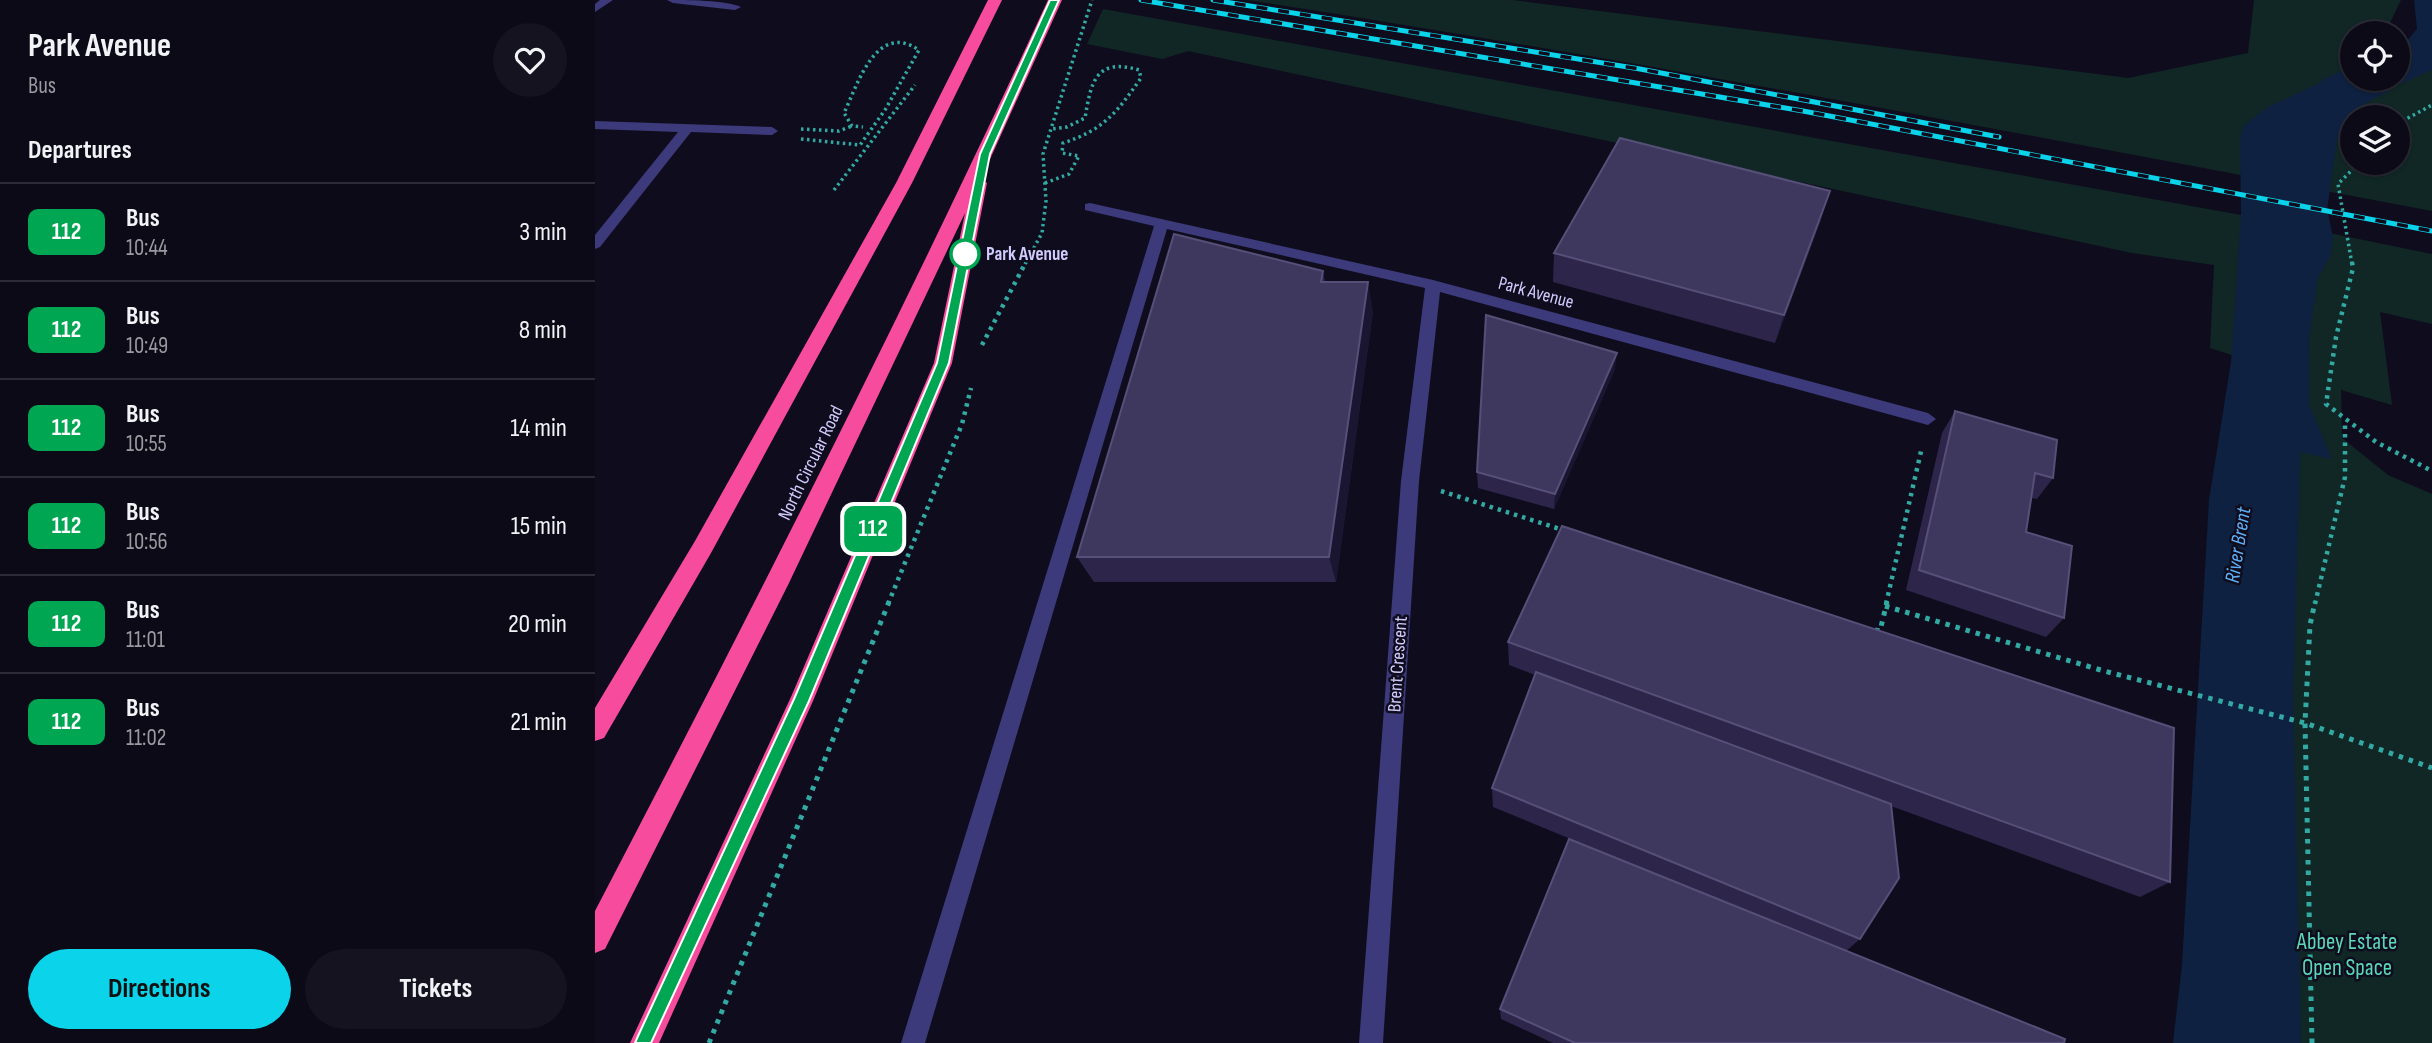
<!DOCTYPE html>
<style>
:root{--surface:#0b0a16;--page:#14131f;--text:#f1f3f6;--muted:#9a9aa1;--line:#2b2b35;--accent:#0bd3e9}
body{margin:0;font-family:"Sofia Sans Condensed",sans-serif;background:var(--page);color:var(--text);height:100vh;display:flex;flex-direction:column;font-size:26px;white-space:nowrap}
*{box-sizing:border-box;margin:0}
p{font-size:23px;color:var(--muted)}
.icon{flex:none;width:38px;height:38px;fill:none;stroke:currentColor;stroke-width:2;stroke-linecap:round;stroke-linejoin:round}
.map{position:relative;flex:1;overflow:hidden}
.sheet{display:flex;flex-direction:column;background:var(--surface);width:595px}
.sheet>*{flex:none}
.badge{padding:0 14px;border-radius:10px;font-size:24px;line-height:46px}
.fabs{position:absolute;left:1745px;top:21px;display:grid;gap:14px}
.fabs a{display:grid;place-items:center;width:70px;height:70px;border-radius:50%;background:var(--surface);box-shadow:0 2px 5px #0004,0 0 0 2px var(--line);font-size:35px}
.map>.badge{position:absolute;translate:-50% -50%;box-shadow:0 0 0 4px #fff}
h2{padding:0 28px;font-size:26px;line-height:63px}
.round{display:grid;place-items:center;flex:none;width:74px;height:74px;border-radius:37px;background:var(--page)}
.summary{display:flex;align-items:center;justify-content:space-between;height:119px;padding:0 28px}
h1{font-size:33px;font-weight:700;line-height:52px}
.cta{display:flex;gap:14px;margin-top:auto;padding:14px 28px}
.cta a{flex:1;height:80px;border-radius:42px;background:var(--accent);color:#111;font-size:28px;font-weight:700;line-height:80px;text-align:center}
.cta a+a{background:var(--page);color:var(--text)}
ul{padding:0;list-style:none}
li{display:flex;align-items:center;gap:21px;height:98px;padding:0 28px;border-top:2px solid var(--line)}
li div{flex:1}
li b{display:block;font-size:26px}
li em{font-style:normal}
li .badge{min-width:77px;font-weight:700;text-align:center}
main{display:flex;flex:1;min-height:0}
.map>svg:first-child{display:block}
.green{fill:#102726;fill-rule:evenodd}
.water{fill:#0e2140;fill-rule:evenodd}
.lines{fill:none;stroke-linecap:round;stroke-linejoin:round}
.river{fill:#0e2140;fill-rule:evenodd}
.path-far2{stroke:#32a9a2;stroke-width:3.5;stroke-dasharray:2.5 3.5;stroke-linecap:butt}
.path-far1{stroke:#32a9a2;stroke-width:4.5;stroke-dasharray:3.5 5;stroke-linecap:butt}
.path{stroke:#32a9a2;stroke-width:5;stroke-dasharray:4.5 6;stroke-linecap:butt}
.minor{fill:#3c3a7a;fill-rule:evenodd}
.highway{fill:#f74c9e;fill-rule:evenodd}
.rail-casing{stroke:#0bd3e9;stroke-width:5}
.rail{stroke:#0f0d1d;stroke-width:3.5;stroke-dasharray:11;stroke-linecap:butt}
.wall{fill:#2d264a}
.shaded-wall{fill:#1a1530}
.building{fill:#3f385e;stroke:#564f77;stroke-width:2}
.line{fill:#00a651;stroke:#fff;stroke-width:2}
.stop-dot{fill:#fff;stroke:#00a651;stroke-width:3.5}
.labels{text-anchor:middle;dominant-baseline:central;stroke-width:5;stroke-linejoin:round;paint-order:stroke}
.stop-label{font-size:19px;font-weight:bold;fill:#d1cbfd;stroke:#0f0d1d;text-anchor:start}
.street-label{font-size:19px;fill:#d1cbfd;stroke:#0f0d1d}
.water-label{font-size:21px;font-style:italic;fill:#5eb0f8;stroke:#0f0d1d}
.near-park-label{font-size:23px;fill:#5bd8b9;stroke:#0f0d1d}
</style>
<main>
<section class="sheet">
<div class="summary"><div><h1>Park Avenue</h1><p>Bus</p></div><a class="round"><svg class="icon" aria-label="heart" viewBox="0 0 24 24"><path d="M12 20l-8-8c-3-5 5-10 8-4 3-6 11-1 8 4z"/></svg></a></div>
<h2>Departures</h2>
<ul>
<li><span class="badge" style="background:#00a651;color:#fff">112</span><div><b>Bus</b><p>10:44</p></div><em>3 min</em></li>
<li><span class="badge" style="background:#00a651;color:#fff">112</span><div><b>Bus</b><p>10:49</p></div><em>8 min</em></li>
<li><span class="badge" style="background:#00a651;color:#fff">112</span><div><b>Bus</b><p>10:55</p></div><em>14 min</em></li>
<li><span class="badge" style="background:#00a651;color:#fff">112</span><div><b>Bus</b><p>10:56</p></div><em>15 min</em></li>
<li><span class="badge" style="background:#00a651;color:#fff">112</span><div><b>Bus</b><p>11:01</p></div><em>20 min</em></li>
<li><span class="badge" style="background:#00a651;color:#fff">112</span><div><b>Bus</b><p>11:02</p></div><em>21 min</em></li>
</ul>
<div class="cta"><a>Directions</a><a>Tickets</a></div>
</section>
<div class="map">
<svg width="1837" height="1043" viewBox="0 0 1837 1043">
<rect width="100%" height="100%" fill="#0f0d1d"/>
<!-- green -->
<g class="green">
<path d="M 652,0 L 918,0 L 1533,78 L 1653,53 L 1659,0 L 1806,0 L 1790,33 L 1757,33 L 1757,79 L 1802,79 L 1837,53 L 1837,211 C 1443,137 1049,61 652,0 ZM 1757,117 L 1802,117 L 1802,163 L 1757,163 Z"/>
<polygon points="508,9 1646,215 1837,254 1837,324 1785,312 1797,405 1746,390 1747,438 1793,475 1837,494 1837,1043 1664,1043 1662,363 1615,348 1619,265 1537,253 593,51 567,59 492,44"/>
</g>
<!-- water -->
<path class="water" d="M 1819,0 L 1837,0 L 1837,70 L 1758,105 L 1729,123 L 1721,157 L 1738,237 L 1735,257 L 1714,292 L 1714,405 L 1737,459 L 1705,452 L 1698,699 L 1706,1043 L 1578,1043 L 1587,965 L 1614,500 L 1636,362 L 1646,215 L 1645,140 L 1648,126 L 1673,107 L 1757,68 L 1757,79 L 1802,79 L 1803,47 L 1811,42 L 1822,29 ZM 1705,131 C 1704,138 1699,148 1699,157 C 1698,183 1720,247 1701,262 C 1684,240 1691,208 1688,182 C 1687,172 1682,159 1686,149 C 1689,139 1696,136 1705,131 Z"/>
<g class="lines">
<!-- river -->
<polygon class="river" points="1757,66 1757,79 1803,79 1794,91 1769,104 1742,139 1711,360 1700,379 1674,387 1648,379 1637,360 1681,137 1727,80"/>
<!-- path-far2 -->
<g class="path-far2">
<polyline points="1802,124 1837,105"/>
<polyline points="206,129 244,131 257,126"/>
<path d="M 206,139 L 265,145 L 290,110 L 324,50 C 281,21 263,84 249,113 L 257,126 L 268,127"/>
<path d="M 450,183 L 474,174 L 484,156 L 467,153 L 468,143 C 509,130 522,112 546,78 L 544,70 C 500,57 496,83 490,118 L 472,127 L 456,129"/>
<polyline points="239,190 320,85"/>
<polyline points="430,264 447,233 451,201 448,154 497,0"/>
<polyline points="1757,264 1743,184 1764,163"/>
</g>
<!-- path-far1 -->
<g class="path-far1">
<polyline points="1757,262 1758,268 1741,337 1731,404 1781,442 1837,471"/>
<polyline points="387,345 431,262"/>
<polyline points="846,491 968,530"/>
<polyline points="293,604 367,424 376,388"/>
<polyline points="1291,604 1327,447"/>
<polyline points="1720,604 1750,477 1750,422"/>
</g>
<!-- path -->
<g class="path">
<polyline points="1290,606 1509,671 1710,723 1837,768"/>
<polyline points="1280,630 1285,631 1292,602"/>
<polyline points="114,1043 294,602"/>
<polyline points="1717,1043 1710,723 1715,625 1720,602"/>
</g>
<!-- minor -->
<g class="minor">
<polygon points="5,0 18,0 0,12 0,4"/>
<path d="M 72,0 C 91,0 131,0 146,7 L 140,10 L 78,3 Z"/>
<polygon points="0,121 177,127 183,131 177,135 96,132 5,247 0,249 0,235 83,132 0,129"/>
<polygon points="495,203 838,280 1333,413 1341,419 1333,425 845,292 824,481 788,1043 764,1043 806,481 830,288 572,229 330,1043 306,1043 559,226 490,210 490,204"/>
</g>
<!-- highway -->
<g class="highway">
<polygon points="393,0 407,0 317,183 116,553 9,738 0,741 0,708 100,541 301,183"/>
<path d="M 453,0 L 467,0 L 386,179 L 392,183 L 357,363 L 218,701 L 64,1043 L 35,1043 L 196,697 L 339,363 L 370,213 L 193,585 L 10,949 L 0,953 L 0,911 C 157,610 311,308 453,0 Z"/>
</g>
<!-- rail casing -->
<g class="rail-casing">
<g id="rail">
<polyline points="546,0 1208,111 1837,231"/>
<polyline points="618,0 1045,69 1404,137"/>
</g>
</g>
<!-- rail -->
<use href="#rail" class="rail"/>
</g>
<!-- wall -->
<g class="wall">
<polygon points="1226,220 1180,343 958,282 959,253"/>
<polygon points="728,271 730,282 778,311 741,582 499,582 482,557"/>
<polygon points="1020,369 959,509 883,488 882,472"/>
<polygon points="1360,411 1458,478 1442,499 1437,498 1431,532 1469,618 1451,637 1311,590 1347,433"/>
<polygon points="913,642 1575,882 1545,897 1296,806 1265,939 1251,951 1469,1043 958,1043 906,1019 905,1009 1012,854 898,807 897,788 940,675 914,665"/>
</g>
<!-- shaded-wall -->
<g class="shaded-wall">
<polygon points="1235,191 1226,220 1180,343 1189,315"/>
<polygon points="773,282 778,311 741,582 734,557"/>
<polygon points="1022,353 1020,369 959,509 960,494"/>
</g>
<!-- building -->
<g class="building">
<polygon points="1025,138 1235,191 1189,315 959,253"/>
<polygon points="579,234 728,271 726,282 773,282 734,557 482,557"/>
<polygon points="891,315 1022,353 960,494 882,472"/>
<polygon points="1360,411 1462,440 1458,478 1440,473 1431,532 1477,546 1469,618 1324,570"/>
<polygon points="967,526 1579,728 1575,882 913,642"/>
<polygon points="941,672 1296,804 1304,878 1265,939 897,788"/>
<polygon points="974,839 1470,1039 1469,1043 980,1043 905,1009"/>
</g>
<!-- line -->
<polygon class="line" points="455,0 464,0 395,154 354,363 214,701 56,1043 40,1043 43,1036 199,699 342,363 385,154"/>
<!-- markers -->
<circle class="stop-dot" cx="370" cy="254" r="14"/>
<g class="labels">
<!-- stop labels -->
<g class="stop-label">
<text x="391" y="254">Park Avenue</text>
</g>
<!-- street labels -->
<g class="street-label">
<text transform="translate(941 293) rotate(15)">Park Avenue</text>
<text transform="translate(216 463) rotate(-64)">North Circular Road</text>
<text transform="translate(803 664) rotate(-86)">Brent Crescent</text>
</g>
<!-- water labels -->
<g class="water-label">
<text transform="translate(1643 545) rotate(-81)">River Brent</text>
</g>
<!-- near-park labels -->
<g class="near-park-label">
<text x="1752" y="942">Abbey Estate<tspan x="1752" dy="26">Open Space</tspan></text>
</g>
</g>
</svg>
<div class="fabs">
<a><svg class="icon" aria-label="locate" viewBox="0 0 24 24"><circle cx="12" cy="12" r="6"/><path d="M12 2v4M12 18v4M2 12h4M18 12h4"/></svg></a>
<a><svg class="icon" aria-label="layers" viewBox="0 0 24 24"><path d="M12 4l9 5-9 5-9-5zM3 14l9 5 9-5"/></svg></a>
</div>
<b class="badge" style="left:278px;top:529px;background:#00a651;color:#fff">112</b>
</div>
</main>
